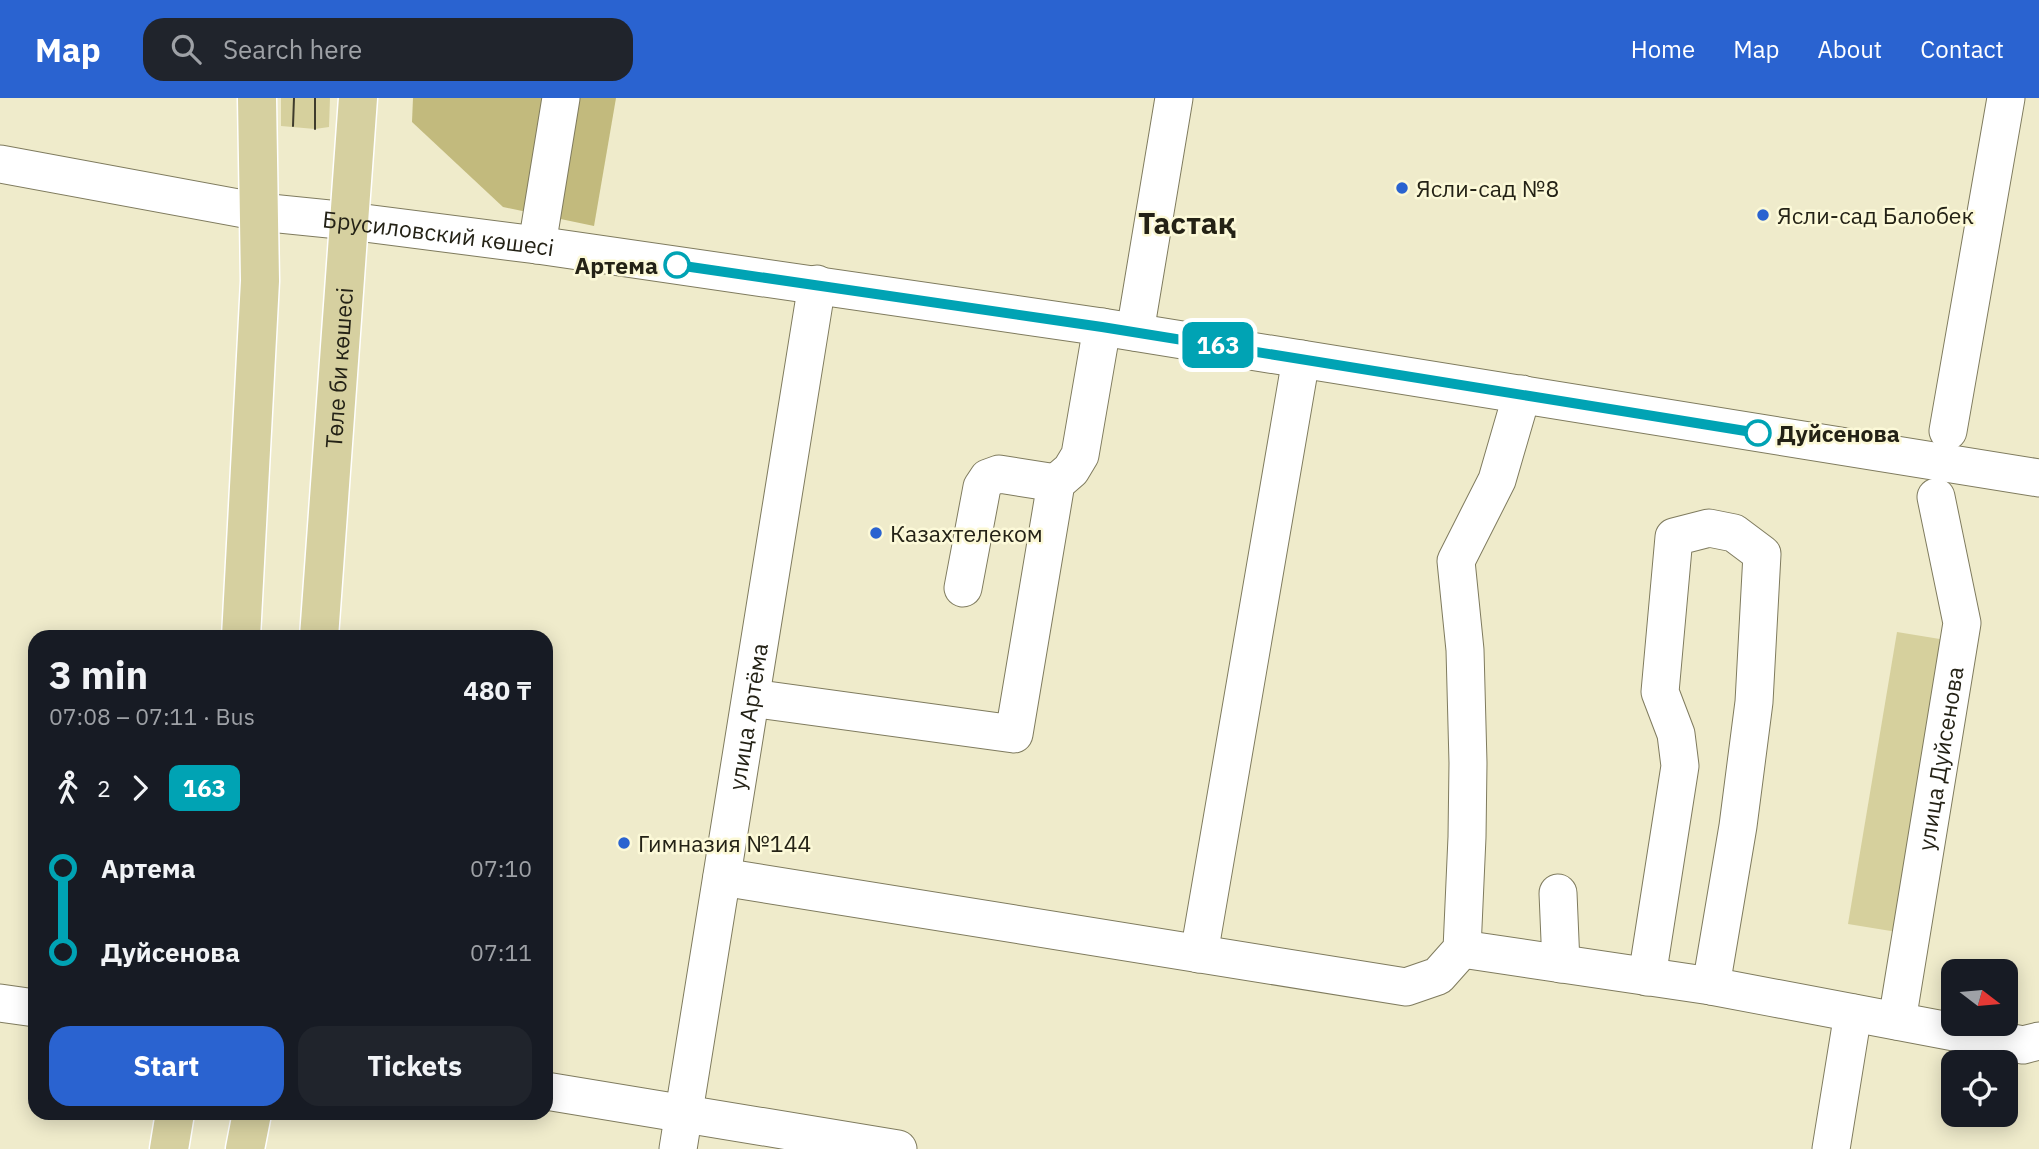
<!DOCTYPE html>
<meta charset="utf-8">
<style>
:root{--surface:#171b24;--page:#20242c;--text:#f1f3f6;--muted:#9ea1a6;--accent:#2a63d0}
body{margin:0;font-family:"IBM Plex Sans",sans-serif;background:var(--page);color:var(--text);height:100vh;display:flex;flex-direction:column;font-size:26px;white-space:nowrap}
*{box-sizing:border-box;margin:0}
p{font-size:23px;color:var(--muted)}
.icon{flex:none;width:38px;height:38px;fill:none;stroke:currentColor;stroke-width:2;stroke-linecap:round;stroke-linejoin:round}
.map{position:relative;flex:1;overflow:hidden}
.panel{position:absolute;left:28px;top:532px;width:525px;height:490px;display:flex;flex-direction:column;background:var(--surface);border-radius:21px;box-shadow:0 4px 18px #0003}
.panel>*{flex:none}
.badge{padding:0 14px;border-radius:10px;font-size:24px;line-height:46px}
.needle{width:46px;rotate:106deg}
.tools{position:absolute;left:1941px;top:861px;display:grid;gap:14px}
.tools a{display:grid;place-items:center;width:77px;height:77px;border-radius:14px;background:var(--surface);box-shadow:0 4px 18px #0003;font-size:35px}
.map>.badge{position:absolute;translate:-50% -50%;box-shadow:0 0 0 4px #fff}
.legs{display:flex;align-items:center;gap:10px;height:77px;padding:0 21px;font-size:23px}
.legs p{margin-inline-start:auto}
.summary{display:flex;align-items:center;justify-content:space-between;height:119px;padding:0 21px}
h1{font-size:38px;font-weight:800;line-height:52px}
.primary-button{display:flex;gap:14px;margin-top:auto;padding:14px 21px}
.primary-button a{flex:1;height:80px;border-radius:21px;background:var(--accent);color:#fff;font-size:28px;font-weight:800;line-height:80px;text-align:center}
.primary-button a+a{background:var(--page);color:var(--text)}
ul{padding:0 21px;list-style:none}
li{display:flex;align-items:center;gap:24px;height:84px;font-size:26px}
li i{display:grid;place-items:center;width:10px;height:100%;margin:0 9px;background:currentColor}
li i::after{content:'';width:18px;height:18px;margin:-9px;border:5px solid;border-radius:50%;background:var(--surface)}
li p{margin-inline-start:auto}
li:first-child i{background:linear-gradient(#0000 50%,currentColor 0)}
li:last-child i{background:linear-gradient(currentColor 50%,#0000 0)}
header{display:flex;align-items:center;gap:42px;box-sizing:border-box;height:98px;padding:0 35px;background:var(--accent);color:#fff}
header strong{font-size:33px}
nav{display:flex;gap:38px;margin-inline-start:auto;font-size:24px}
.search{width:490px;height:63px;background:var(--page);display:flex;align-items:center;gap:18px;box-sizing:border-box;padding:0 24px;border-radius:21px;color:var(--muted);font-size:26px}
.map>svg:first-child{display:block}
.green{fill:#d6d09d}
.forest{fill:#c2ba7d}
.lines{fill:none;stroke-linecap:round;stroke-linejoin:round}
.minor-casing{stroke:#7f7b5e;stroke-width:39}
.major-casing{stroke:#fff;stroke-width:41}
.minor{stroke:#fff;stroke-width:37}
.major{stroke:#d6d0a0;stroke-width:38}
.tram{stroke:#3e3b2d;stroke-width:2}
.line-1-casing{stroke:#fff;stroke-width:16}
.line-1{stroke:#00a3b4;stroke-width:10}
.poi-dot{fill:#2a63d0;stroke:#fcf9d8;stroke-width:2.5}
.stop-1-dot{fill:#fff;stroke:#00a3b4;stroke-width:3.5}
.labels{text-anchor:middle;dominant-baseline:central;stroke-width:5;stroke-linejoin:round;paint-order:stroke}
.poi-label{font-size:23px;fill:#242216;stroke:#fcf9d8;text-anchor:start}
.street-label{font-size:23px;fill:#242216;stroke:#fcf9d8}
.stop-label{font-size:23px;font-weight:bold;fill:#242216;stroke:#fcf9d8;text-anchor:end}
.district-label{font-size:30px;font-weight:bold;fill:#242216;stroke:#fcf9d8}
</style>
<header>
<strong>Map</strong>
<div class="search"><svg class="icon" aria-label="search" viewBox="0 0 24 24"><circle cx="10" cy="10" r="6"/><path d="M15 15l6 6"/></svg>Search here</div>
<nav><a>Home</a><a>Map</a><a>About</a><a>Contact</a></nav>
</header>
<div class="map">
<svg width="2039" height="1051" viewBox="0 0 2039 1051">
<rect width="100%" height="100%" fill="#efebcb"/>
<!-- green -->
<g class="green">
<polygon points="281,0 330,0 329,29 315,31 281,28"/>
<polygon points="1897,534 1946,542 1897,834 1848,826"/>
</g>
<!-- forest -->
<polygon class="forest" points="413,0 616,0 594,128 503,109 412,24"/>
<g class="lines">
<!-- minor casing -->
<g class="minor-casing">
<g id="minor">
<path id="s1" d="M 0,66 L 260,114 L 349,123 L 537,147 L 1102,229 L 2039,380"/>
<polyline points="537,147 561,0"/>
<polyline points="1135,234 1174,0"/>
<polyline points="1948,333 2006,0"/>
<polyline points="963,490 982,389 988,380 999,376 1056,385"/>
<polyline points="751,600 1014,636 1056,385 1071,372 1080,357 1102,229"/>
<polyline points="722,779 1406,889 1438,878 1462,851 1467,739 1468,665 1465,552 1456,463 1497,382 1522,296"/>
<polyline points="1558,795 1561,866"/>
<polyline points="1462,851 1711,888 2023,947 2039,943"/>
<polyline points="1199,856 1301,261"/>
<polyline points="1647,879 1680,668 1676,636 1660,594 1674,439 1709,430 1734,435 1762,456 1754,604 1738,728 1711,888"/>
<polyline points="0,905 35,910"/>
<path id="s2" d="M 1897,923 L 1962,525 L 1936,399"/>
<polyline points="546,993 898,1051"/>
<path id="s3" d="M 678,1051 L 817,186"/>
<polyline points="1831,1051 1853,915"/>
</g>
</g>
<!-- major casing -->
<g class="major-casing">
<g id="major">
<polyline points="241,539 260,183 257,0"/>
<path id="s4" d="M 319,539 L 358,0"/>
<polyline points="169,1051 175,1015"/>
<polyline points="245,1051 252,1015"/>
</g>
</g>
<!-- minor -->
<use href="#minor" class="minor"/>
<!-- major -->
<use href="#major" class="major"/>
<!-- tram -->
<g class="tram">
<polyline points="293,28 294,0"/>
<polyline points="315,31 315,0"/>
</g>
</g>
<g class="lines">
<!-- line-1 casing -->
<g class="line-1-casing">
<polyline id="line-1" points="677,167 1102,229 1758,335"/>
</g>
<!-- line-1 -->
<use href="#line-1" class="line-1"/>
</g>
<!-- markers -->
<g class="poi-dot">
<circle cx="1402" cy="90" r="7"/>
<circle cx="1763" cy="117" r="7"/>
<circle cx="876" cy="435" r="7"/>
<circle cx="624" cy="745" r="7"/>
</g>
<g class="stop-1-dot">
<circle cx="677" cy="167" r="12"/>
<circle cx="1758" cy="335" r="12"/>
</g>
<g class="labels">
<!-- poi labels -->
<g class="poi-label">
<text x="1416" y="90">Ясли-сад №8</text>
<text x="1777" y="117">Ясли-сад Балобек</text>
<text x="890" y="435">Казахтелеком</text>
<text x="638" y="745">Гимназия №144</text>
</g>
<!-- street labels -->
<g class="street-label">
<text stroke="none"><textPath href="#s1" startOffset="444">Брусиловский көшесі</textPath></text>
<text stroke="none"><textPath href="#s4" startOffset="270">Төле би көшесі</textPath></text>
<text stroke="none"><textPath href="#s3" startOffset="438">улица Артёма</textPath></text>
<text stroke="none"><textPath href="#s2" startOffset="266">улица Дуйсенова</textPath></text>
</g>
<!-- stop labels -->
<g class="stop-label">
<text x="658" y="167">Артема</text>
<text x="1777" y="335" text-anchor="start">Дуйсенова</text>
</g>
<!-- district labels -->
<g class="district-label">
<text x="1187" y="124">Тастақ</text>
</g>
</g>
</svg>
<div class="tools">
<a><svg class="needle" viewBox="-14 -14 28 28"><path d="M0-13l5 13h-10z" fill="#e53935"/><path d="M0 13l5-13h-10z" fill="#9ea1a6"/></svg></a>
<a><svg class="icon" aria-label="locate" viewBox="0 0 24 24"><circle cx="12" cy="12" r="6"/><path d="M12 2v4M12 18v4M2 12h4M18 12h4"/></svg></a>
</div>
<b class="badge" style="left:1218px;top:247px;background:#00a3b4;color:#fff">163</b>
<section class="panel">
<div class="summary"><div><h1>3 min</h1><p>07:08 – 07:11 · Bus</p></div><b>480 ₸</b></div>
<div class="legs"><svg class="icon" aria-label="walk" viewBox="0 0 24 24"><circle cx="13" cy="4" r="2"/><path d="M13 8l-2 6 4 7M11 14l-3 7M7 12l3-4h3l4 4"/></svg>2<svg class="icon" aria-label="forward" viewBox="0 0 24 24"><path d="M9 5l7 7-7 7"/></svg><b class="badge" style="background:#00a3b4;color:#fff">163</b></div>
<ul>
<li><i style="color:#00a3b4"></i><b>Артема</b><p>07:10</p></li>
<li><i style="color:#00a3b4"></i><b>Дуйсенова</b><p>07:11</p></li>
</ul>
<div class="primary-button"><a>Start</a><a>Tickets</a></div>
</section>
</div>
